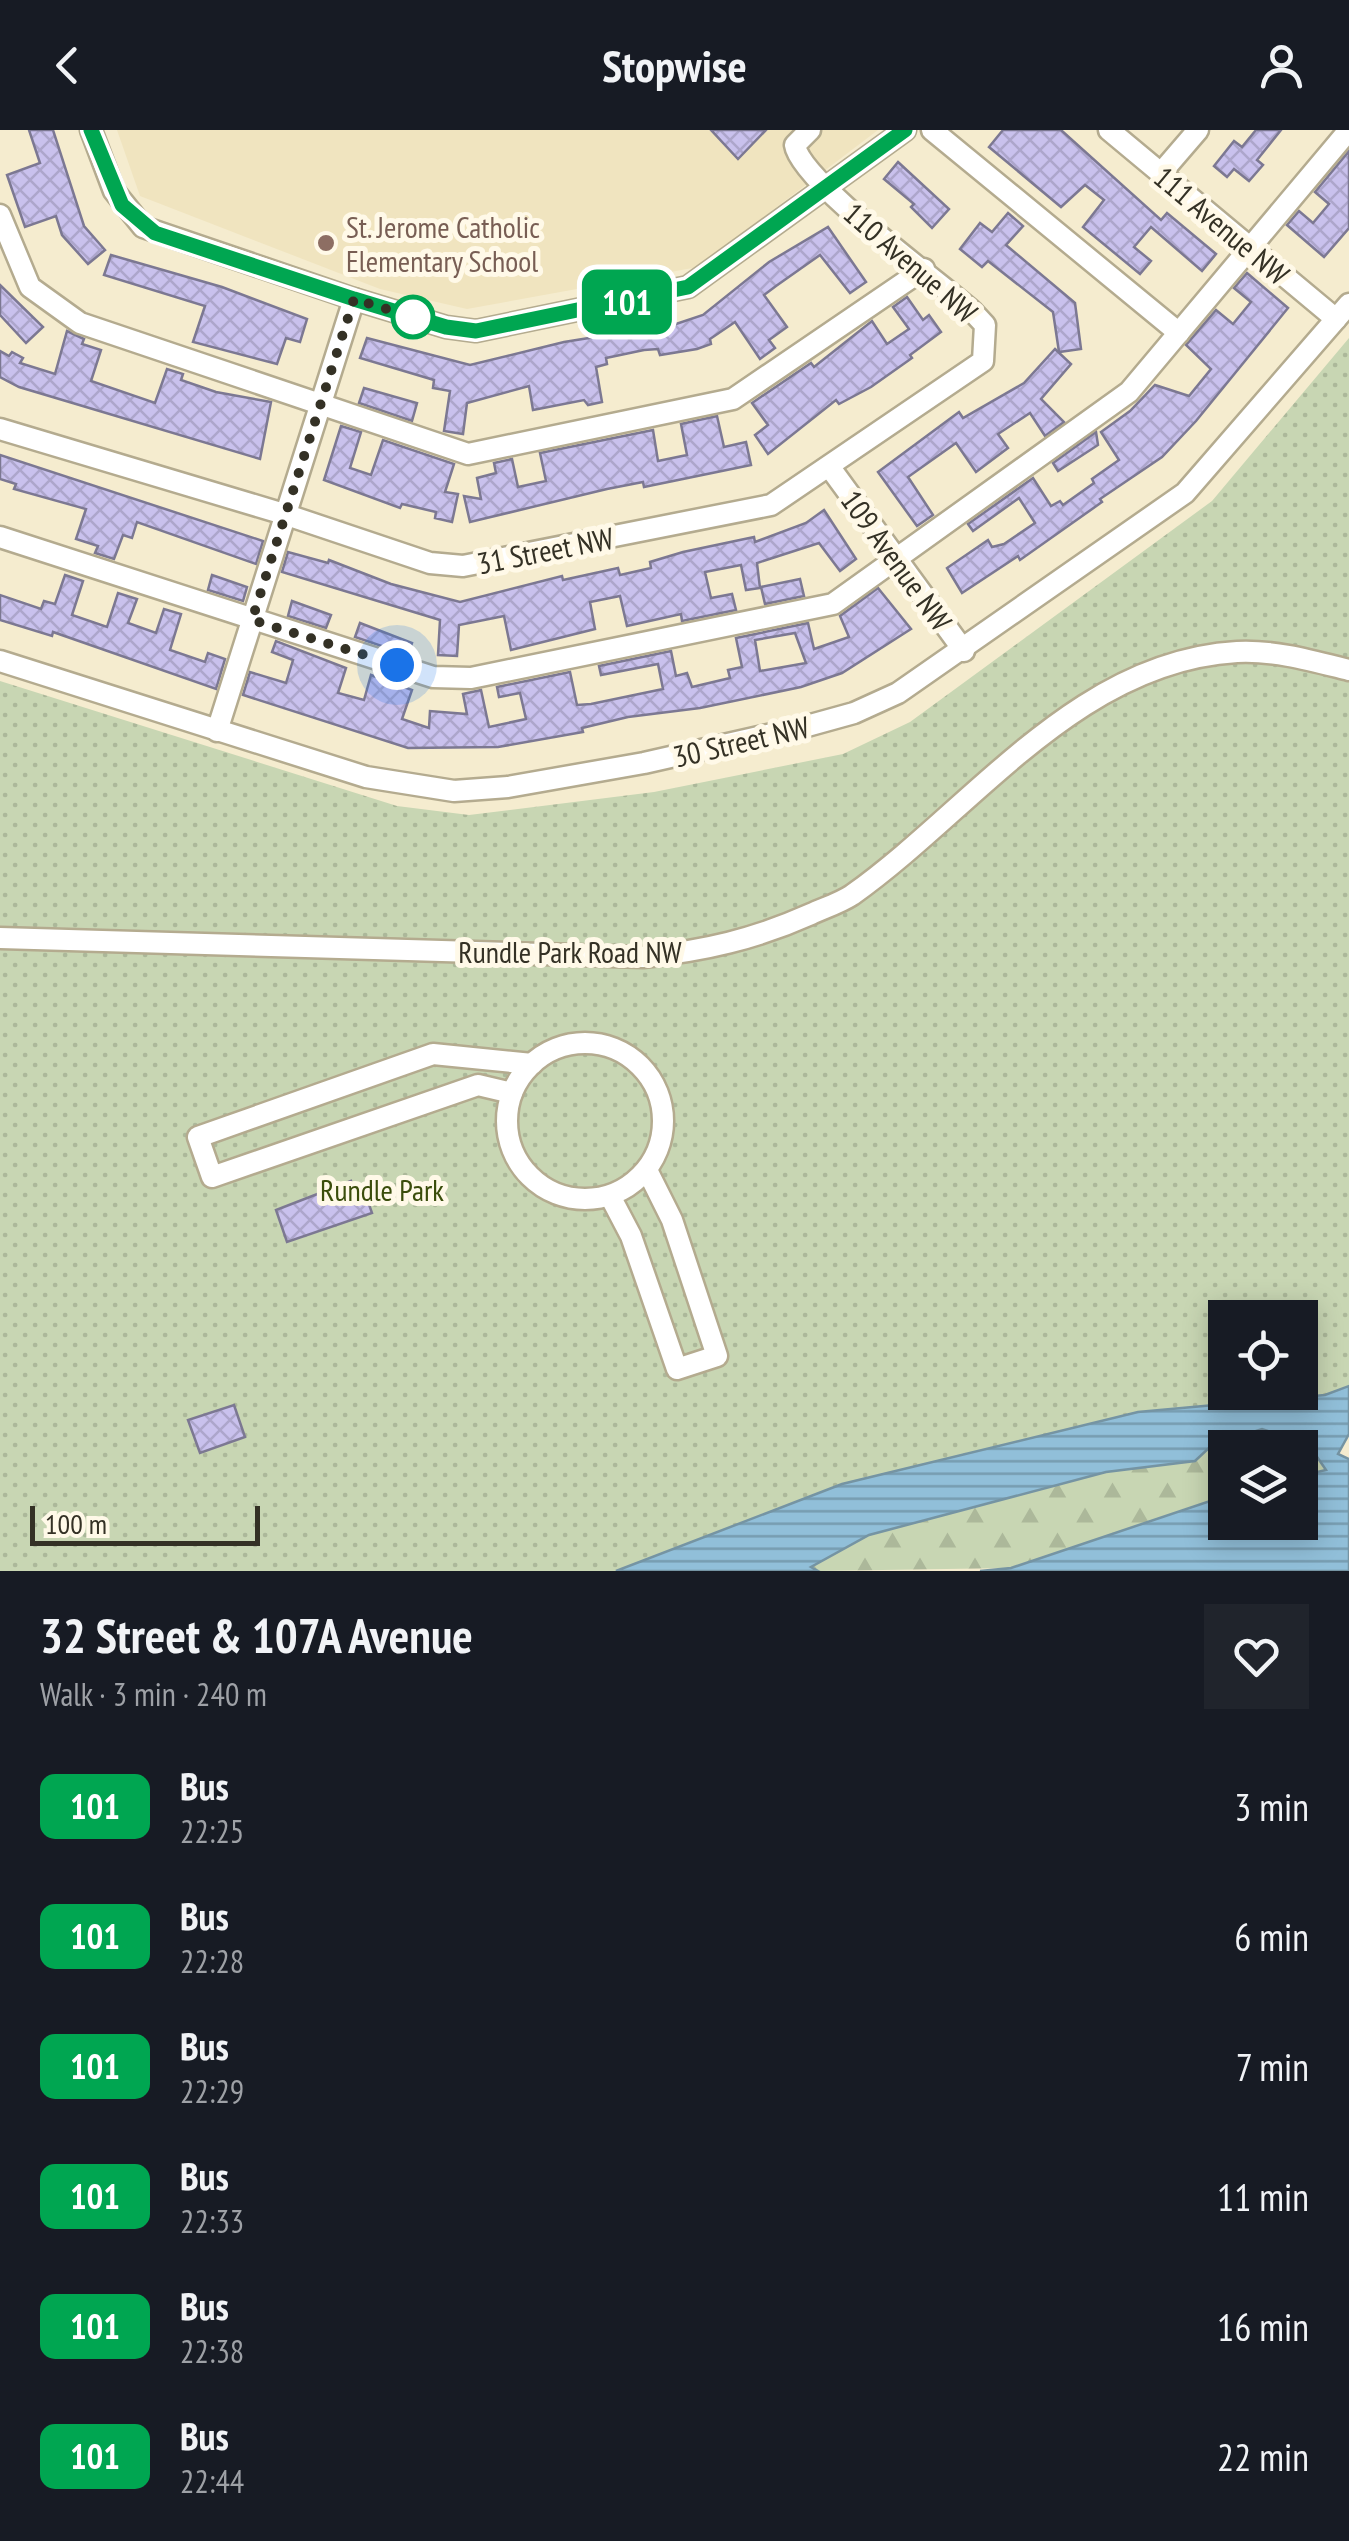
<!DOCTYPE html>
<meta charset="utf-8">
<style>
:root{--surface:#171b24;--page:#20242c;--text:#f1f3f6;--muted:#9ea1a6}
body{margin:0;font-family:"PT Sans Narrow",sans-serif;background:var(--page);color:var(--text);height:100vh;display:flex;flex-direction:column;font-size:38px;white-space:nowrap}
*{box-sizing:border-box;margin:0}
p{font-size:32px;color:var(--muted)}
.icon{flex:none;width:55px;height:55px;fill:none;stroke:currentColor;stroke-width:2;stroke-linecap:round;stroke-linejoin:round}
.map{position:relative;height:1441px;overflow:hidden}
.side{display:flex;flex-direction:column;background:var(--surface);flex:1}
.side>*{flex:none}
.badge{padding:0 20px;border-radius:15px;font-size:35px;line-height:65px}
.controls{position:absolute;left:1208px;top:1170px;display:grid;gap:20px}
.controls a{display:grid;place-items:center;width:110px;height:110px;border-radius:0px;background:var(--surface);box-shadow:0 5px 25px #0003;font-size:50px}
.scale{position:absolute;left:30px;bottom:25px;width:230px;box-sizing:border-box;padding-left:10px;border:5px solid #343125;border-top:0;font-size:28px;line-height:35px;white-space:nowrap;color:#343125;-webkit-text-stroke:8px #fff9e8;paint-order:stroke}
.you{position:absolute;width:50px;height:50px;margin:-25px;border:8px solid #fff;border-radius:50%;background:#1a73e8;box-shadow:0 0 0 15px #1a73e833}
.map>.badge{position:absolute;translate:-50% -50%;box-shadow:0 0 0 5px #fff}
.round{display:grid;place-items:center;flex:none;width:105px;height:105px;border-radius:0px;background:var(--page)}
.overview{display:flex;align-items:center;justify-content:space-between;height:170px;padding:0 40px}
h1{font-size:48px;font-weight:700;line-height:75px}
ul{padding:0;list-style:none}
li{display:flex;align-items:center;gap:30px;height:130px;padding:0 40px}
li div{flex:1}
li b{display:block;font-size:38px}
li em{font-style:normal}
li .badge{min-width:110px;font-weight:700;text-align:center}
header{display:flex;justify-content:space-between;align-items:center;height:130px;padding:0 40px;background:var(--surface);font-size:45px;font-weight:700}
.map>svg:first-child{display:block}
.built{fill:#f0e4bf}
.forest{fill:url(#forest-firs)}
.park{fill:url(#park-dots);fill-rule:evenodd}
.water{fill:url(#water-rules);stroke:#7594a3;stroke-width:2.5}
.building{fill:url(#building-cross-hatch);stroke:#7c7892;stroke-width:2.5;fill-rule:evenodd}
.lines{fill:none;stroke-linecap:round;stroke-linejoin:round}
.minor-casing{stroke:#b4ab8f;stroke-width:25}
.minor{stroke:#fff;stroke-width:20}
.line-casing{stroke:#fff;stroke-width:22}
.line{stroke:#00a651;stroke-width:15}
.walk{stroke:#343125;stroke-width:10;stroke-dasharray:0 18}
.education-dot{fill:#8d6e63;stroke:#fff9e8;stroke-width:4}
.stop-dot{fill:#fff;stroke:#00a651;stroke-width:5}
.labels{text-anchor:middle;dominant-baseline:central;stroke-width:10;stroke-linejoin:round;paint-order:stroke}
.street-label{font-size:30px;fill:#343125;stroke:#fff9e8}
.education-label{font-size:30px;fill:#785e54;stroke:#fff9e8;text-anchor:start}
.park-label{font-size:30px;fill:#3a4d0b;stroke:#fff9e8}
</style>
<header><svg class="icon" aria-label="back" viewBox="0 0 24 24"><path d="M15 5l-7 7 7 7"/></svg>Stopwise<svg class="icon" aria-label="person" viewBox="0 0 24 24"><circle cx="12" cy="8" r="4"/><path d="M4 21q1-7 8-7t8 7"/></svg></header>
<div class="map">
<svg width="1349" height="1441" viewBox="0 0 1349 1441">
<defs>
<pattern id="forest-firs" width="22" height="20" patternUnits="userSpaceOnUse" patternTransform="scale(2.5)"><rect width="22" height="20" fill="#c8d6b3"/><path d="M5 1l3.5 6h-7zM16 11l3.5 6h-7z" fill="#acb89a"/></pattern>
<pattern id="park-dots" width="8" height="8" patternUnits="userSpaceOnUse" patternTransform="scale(2.5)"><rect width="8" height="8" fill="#c8d6b3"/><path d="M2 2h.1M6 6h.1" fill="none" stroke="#acb89a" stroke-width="1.8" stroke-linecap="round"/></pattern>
<pattern id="water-rules" width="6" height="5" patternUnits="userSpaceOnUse" patternTransform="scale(2.5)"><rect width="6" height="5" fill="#91bfd9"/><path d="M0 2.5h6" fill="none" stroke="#779cb0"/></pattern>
<pattern id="building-cross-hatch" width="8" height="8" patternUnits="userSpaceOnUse" patternTransform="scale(2.5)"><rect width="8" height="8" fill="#c9c1ed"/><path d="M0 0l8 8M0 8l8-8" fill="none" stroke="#ada6cb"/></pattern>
</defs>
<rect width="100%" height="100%" fill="#f5eccf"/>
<!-- built -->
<polygon class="built" points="117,0 878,0 698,137 467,179 380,159 140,66"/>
<!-- forest -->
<polygon class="forest" points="1262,1299 1309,1315 1326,1341 1300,1346 1300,1318 1225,1318 1225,1366 1011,1438 818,1441 811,1437 869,1405 1106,1342 1194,1331 1212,1315"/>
<!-- park -->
<path class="park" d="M 1349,208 L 1349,1256 L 1325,1265 L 842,1354 L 616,1441 L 0,1441 L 0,551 L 397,676 L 469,685 L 654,662 L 843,624 L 910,592 L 1212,371 ZM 1225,1188 L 1300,1188 L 1300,1262 L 1225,1262 Z"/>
<!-- water -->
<polygon class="water" points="1349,1256 1349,1304 1338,1324 1349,1329 1349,1441 980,1441 1011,1438 1225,1366 1225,1392 1300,1392 1300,1346 1326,1340 1309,1315 1262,1299 1212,1315 1195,1331 1106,1342 869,1405 811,1437 818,1441 616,1441 842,1354 1138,1282 1325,1265"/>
<!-- building -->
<g class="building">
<polygon points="29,0 53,0 84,96 105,120 88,134 62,105 56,86 25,97 7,45 40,33"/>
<polygon points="711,0 766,0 738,29"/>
<polygon points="1003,0 1061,0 1161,90 1167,83 1216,124 1202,141 1151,97 1134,117 1151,131 1140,144 1083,97 1104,70 1085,55 1061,77 989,17"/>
<polygon points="1256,0 1281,0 1257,30 1263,35 1249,51 1234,39 1227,47 1214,36 1234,11 1242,17"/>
<polygon points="1349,21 1349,98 1324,127 1287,95 1299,81 1313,93 1329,74 1315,62"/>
<polygon points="898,32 949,79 932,98 911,77 914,74 884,49"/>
<polygon points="1008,83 1023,96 1006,115 1075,173 1081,219 1059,222 1053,182 988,131 982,137 960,119 980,93 992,102"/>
<polygon points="828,97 866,152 850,163 820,125 776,156 764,165 787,197 769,210 775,218 760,229 735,192 710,209 711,214 697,219 660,225 658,219 644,220 606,228 607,234 596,237 602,272 588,275 584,270 533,280 529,256 467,273 463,304 444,301 450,261 433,258 434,250 360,228 367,208 470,235 564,212 676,194 703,185 769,132"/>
<polygon points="111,125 222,157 307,189 300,212 286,208 277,234 193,212 205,176 104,145"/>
<polygon points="1247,143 1288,178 1196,291 1162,327 1100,369 1102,372 1020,430 1018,426 962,463 947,438 988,410 992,417 1004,414 1035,393 1019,368 973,401 968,394 1033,348 1051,376 1060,371 1063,375 1094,353 1092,349 1119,330 1101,302 1130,281 1155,255 1189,266 1211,239 1186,215 1216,180 1233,194 1251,172 1234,158"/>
<polygon points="0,155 43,197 26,213 0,185"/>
<polygon points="907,167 923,190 929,185 941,202 910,225 912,228 871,257 839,274 836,270 768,324 755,305 768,295 752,273 811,233 814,237 872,191 887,214 909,199 893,177"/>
<polygon points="67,201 84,209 82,214 101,220 91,251 155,273 167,239 183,244 181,250 216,262 271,272 260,329 19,257 0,247 0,221 9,226 12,222 23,228 20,233 55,244"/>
<polygon points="1055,219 1071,234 1041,269 1064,292 1045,306 1030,283 998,304 1008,318 976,342 956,313 908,347 933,385 917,396 878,342 959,282 963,288 1024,253"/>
<polygon points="364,258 417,273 412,291 359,273"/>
<polygon points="717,286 724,317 746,312 751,335 644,357 643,352 607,359 470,392 464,366 481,369 477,348 496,343 494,333 512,329 518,357 546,351 540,323 653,300 658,331 687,325 681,294"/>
<polygon points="341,296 361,302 350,338 371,345 383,310 454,334 445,362 458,364 452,392 435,388 436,382 402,374 400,378 324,350"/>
<polygon points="1096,302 1098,315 1058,341 1053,333"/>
<polygon points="0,325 263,411 256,434 137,392 132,408 123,405 114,429 95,423 98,416 76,409 86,379 14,359 16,354 0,349"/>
<polygon points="824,380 856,429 840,441 819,413 757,433 760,458 746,460 741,435 705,442 711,468 732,464 736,480 682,491 681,484 627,496 620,466 590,472 595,499 511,520 504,486 459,495 457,526 438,525 440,490 282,442 288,422 328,433 329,430 391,454 460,472 562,446 563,450 618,438 620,445 651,438 650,432 683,422 754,407 755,412 806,393"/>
<polygon points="65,445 83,451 72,485 107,497 118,463 137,469 128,493 156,503 164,479 181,484 170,520 205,532 208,523 225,529 216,559 53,502 52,506 0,490 0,465 41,479 44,471 55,474"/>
<polygon points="212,445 247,457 243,471 208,460"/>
<polygon points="800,449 804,466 765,474 761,457"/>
<path d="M 878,458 L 911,499 L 842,543 L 801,557 L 700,578 L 628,587 L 582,598 L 583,602 L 498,617 L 408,618 L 243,565 L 250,542 L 286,553 L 293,530 L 272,522 L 276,511 L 346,538 L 338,563 L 364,570 L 371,545 L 412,560 L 402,589 L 429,598 L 430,581 L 467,584 L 463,564 L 481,560 L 489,597 L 526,589 L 520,563 L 499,567 L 497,557 L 570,542 L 577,575 L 591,574 L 663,559 L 658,534 L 601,545 L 599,536 L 671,521 L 676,546 L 687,543 L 692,557 L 730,548 L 728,540 L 742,537 L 736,508 L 808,493 L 814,519 L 849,507 L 840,486 ZM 795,503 L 806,533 L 760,541 L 755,510 Z"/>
<polygon points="292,471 331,485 326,498 288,486"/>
<polygon points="360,493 412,513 408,525 355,507"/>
<polygon points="351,1051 355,1063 364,1060 372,1083 287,1112 276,1080"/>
<polygon points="234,1275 245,1307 200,1323 188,1290"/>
</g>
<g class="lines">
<!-- minor casing -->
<g class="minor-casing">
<g id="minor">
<polyline points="91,0 114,61 143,97 354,169 446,197 476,201 688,157 905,0"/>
<polyline points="932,0 1179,203"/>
<polyline points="1109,0 1336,189"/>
<polyline points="1161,43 1198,0"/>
<polyline points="0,85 30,157 80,193 468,324 733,269 924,139"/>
<path d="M 0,299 L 284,384 L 430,433 L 463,436 L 771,375 L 983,231 L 985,195 L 972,181 C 938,151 800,51 795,15 L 810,0"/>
<polyline points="831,339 964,521"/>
<polyline points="0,407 433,547 471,548 833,474 1129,262 1349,0"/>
<polyline points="0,531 366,647 454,661 508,657 644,633 807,596 854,583 898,563 1185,363 1349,174"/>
<polyline points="217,601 354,169"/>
<path d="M 0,808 L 643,827 C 704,821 755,809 811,784 C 824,778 840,773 852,765 C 972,680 1077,531 1237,522 C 1275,520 1313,531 1349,540"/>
<circle cx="585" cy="991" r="78"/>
<polyline points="512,963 478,955 212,1047 198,1007 433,924 532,934"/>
<polyline points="610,1066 631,1106 677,1239 717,1226 672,1090 647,1040"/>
</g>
</g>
<!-- minor -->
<use href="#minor" class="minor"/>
</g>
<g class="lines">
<!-- line casing -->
<g class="line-casing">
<polyline id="line" points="91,0 122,75 155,103 354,169 446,197 476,201 688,157 905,0"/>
</g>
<!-- line -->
<use href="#line" class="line"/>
<!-- walk -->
<polyline class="walk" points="397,535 252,490 354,169 413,187"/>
</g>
<!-- markers -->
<circle class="education-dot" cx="326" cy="113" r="10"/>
<circle class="stop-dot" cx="413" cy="187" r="20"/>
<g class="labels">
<!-- street labels -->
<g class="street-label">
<text transform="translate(1222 95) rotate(40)">111 Avenue NW</text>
<text transform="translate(911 132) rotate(41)">110 Avenue NW</text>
<text transform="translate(545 420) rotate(-11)">31 Street NW</text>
<text transform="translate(897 430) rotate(54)">109 Avenue NW</text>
<text transform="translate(741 611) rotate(-13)">30 Street NW</text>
<text x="570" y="821">Rundle Park Road NW</text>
</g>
<!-- education labels -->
<g class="education-label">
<text x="346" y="96">St. Jerome Catholic<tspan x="346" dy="34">Elementary School</tspan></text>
</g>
<!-- park labels -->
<g class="park-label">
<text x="382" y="1059">Rundle Park</text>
</g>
</g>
</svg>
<div class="controls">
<a><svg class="icon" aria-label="locate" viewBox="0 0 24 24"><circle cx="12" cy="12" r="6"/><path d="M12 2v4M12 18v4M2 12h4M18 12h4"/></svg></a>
<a><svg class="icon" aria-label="layers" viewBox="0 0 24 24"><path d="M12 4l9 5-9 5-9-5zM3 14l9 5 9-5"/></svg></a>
</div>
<div class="scale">100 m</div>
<div class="you" style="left:397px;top:535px"></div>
<b class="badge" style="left:627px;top:172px;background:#00a651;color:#fff">101</b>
</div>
<section class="side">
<div class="overview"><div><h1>32 Street &amp; 107A Avenue</h1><p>Walk · 3 min · 240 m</p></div><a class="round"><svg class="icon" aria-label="heart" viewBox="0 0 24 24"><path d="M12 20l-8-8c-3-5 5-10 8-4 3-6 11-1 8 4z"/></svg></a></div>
<ul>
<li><span class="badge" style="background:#00a651;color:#fff">101</span><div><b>Bus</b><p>22:25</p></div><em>3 min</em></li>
<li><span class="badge" style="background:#00a651;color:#fff">101</span><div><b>Bus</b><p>22:28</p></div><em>6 min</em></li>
<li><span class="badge" style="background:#00a651;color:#fff">101</span><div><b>Bus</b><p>22:29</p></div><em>7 min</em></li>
<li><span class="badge" style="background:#00a651;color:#fff">101</span><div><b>Bus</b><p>22:33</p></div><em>11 min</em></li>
<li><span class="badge" style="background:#00a651;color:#fff">101</span><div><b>Bus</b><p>22:38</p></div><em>16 min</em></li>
<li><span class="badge" style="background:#00a651;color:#fff">101</span><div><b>Bus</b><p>22:44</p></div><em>22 min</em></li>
</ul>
</section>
